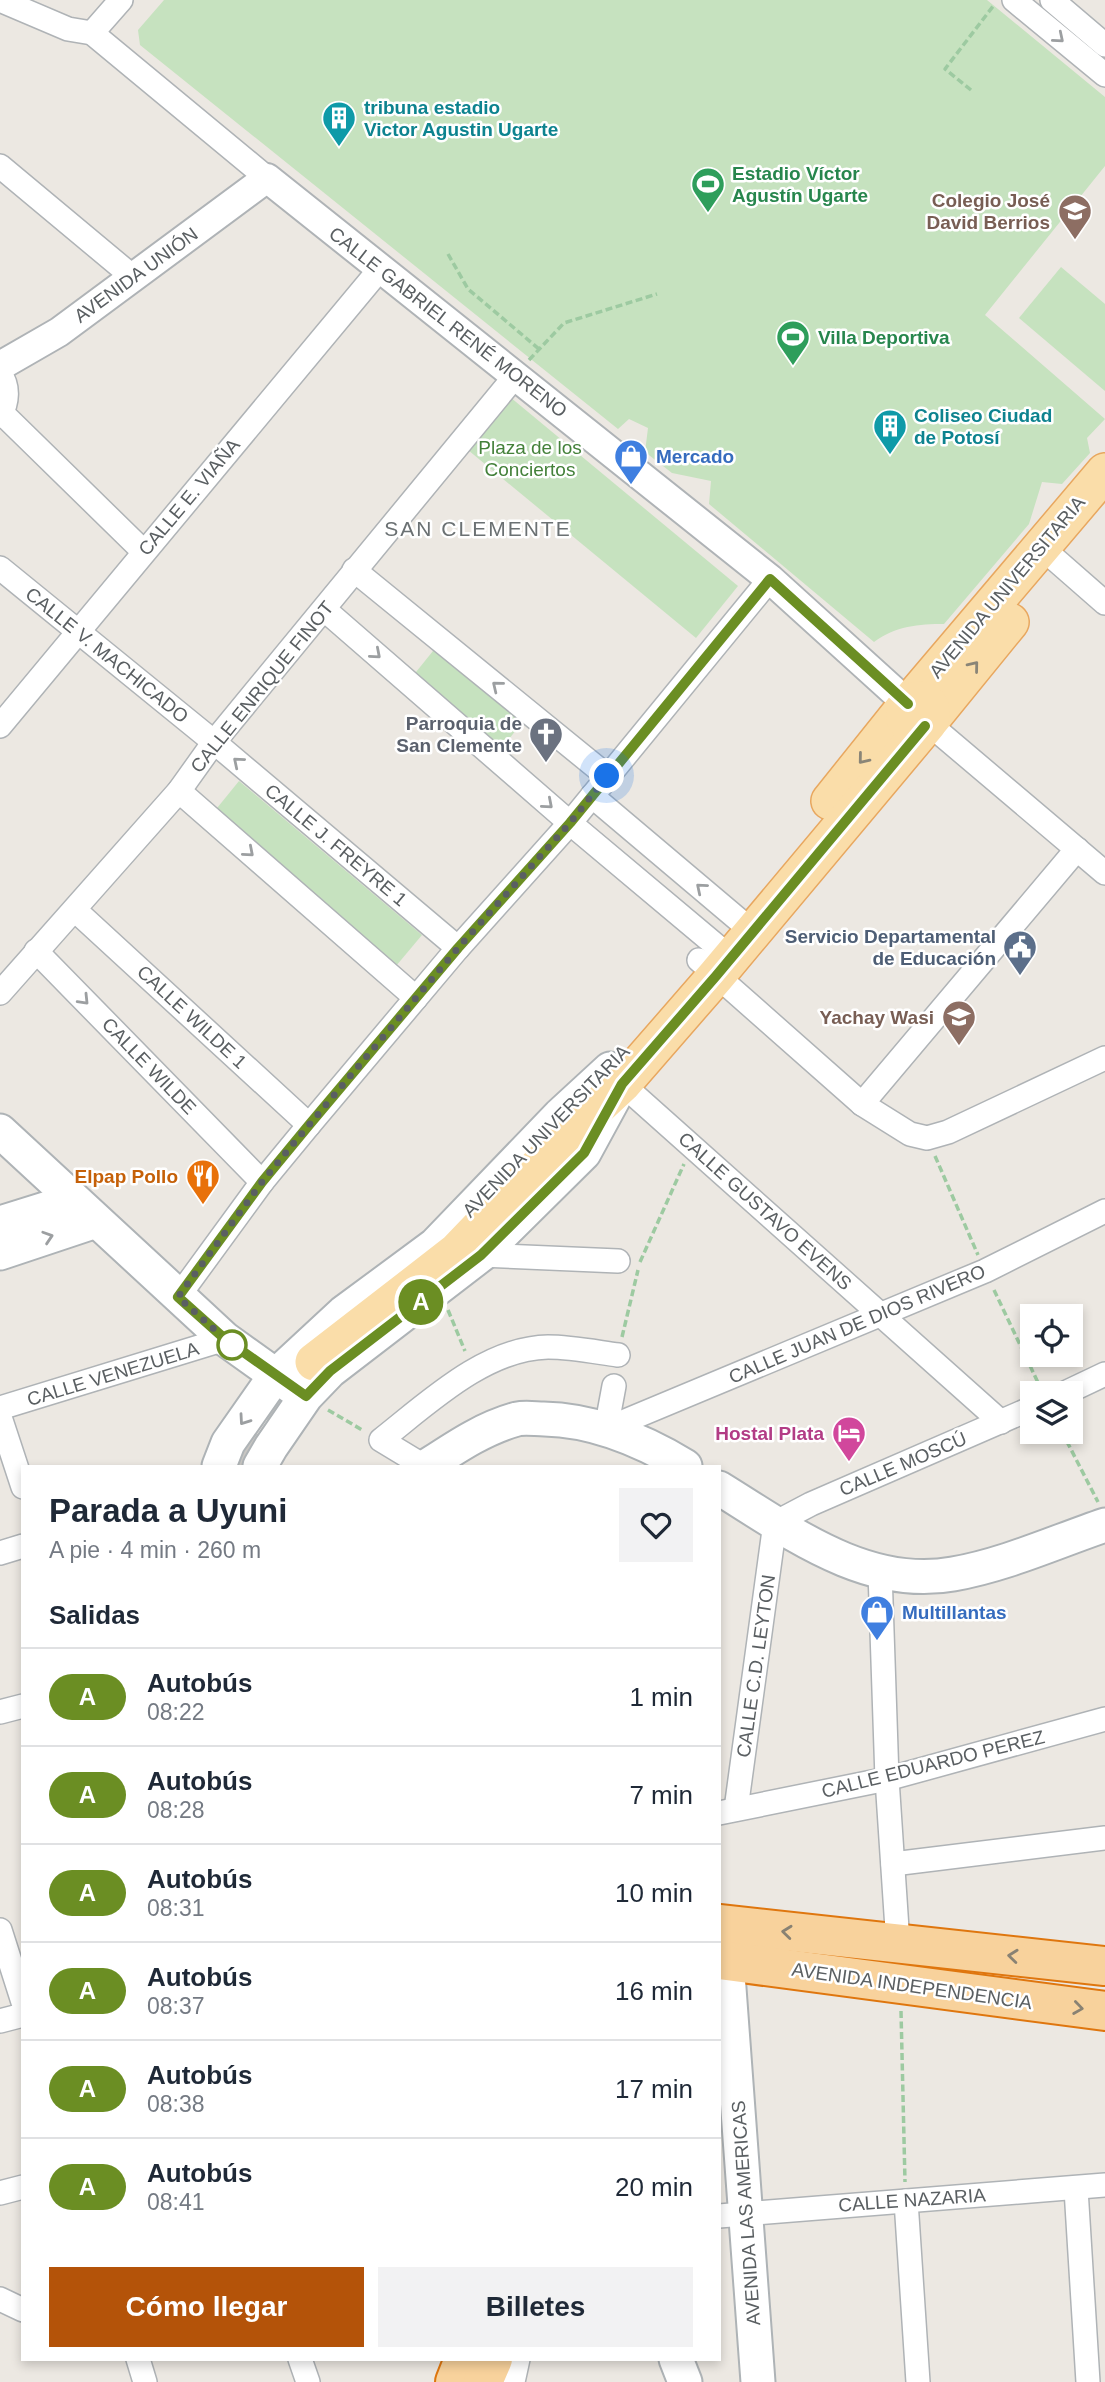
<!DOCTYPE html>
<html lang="es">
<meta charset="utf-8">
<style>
:root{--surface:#fff;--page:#f2f2f3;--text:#1f2937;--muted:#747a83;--line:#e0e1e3;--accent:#b45309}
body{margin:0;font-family:Helvetica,sans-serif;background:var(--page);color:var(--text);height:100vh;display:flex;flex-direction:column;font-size:26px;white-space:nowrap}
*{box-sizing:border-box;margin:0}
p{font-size:23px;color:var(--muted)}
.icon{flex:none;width:38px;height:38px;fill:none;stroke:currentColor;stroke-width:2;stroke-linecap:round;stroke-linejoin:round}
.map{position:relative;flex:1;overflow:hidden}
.sheet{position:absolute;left:21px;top:1465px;width:700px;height:896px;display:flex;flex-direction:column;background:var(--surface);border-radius:0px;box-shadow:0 4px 10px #0003}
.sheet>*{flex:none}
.badge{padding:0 14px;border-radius:23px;font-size:24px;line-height:46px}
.tools{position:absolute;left:1020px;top:1304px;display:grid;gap:14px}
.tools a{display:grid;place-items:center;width:63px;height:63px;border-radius:0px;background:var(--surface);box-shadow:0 4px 10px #0003;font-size:35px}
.you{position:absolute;width:35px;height:35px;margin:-18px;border:5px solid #fff;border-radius:50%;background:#1a73e8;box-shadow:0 0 0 10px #1a73e833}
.map>.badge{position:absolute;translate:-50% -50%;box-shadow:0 0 0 4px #fff}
h2{padding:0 28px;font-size:26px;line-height:63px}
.round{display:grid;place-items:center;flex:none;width:74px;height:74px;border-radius:0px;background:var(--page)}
.head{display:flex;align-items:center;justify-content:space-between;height:119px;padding:0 28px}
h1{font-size:33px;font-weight:700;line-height:52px}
.primary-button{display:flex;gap:14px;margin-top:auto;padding:14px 28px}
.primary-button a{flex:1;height:80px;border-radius:0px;background:var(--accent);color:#fff;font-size:28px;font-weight:700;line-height:80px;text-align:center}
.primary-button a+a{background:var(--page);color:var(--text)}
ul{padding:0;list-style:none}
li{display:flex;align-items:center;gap:21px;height:98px;padding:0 28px;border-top:2px solid var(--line)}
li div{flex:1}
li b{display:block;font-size:26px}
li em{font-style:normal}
li .badge{min-width:77px;font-weight:700;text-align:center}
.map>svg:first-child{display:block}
.green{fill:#c6e2bf}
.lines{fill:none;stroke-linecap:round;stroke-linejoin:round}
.primary-tunnel{stroke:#c8c6c2;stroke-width:37;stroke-dasharray:37 18;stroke-linecap:butt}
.minor-casing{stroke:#afb3b6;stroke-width:26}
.tertiary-casing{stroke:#afb3b6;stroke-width:32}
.secondary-casing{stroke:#aeb3b6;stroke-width:37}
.primary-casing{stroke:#e8a75f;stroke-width:40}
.trunk-casing{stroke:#df760e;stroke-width:42}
.path{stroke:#9dcaa1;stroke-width:3.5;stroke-dasharray:7 3.5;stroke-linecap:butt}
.minor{stroke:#fff;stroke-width:23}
.tertiary{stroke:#fff;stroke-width:28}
.secondary{stroke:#fff;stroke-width:33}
.primary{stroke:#fadda9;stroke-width:37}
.trunk{stroke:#f8d29c;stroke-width:38}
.oneway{stroke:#9c9fa1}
.oneway2{stroke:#8a8577}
.oneway3{stroke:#898273}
.line-casing{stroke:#fff;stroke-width:16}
.line{stroke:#6b8e23;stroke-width:10}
.walk{stroke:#5a5f62;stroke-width:7;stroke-dasharray:0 12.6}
.stop-dot{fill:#fff;stroke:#6b8e23;stroke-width:3.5}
.labels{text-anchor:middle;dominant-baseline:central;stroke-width:5;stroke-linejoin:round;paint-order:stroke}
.culture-label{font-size:19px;font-weight:bold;fill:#0d838f;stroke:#fff;text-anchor:start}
.leisure-label{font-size:19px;font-weight:bold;fill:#27864d;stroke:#fff;text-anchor:start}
.education-label{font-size:19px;font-weight:bold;fill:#785e54;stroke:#fff;text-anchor:end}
.street-label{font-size:19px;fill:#5a5f62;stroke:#fff}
.park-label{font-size:19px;fill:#44813a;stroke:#fff}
.shop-label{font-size:19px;font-weight:bold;fill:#366cbe;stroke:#fff;text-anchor:start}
.worship-label{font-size:19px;font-weight:bold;fill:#5b616d;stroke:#fff;text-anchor:end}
.service-label{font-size:19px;font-weight:bold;fill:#4e5e75;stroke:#fff;text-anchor:end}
.food-label{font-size:19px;font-weight:bold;fill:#c56008;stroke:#fff;text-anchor:end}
.hotel-label{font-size:19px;font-weight:bold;fill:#b23c85;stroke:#fff;text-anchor:end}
.neighbourhood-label{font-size:21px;letter-spacing:2px;fill:#6b7173;stroke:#fff}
</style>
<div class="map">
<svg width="1105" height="2382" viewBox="0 0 1105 2382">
<rect width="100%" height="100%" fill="#ece8e2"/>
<!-- green -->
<g class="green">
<path d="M 164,0 L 987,0 L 1105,97 L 1105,166 L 985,315 L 1105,419 L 1087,438 L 1090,453 L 1062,484 L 1042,482 L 1029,524 L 944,624 C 919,624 895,626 874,642 L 709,504 L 711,481 L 672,473 L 645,452 L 648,428 L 629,419 L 618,429 L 140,45 L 138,30 Z"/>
<polygon points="1061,267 1105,304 1105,391 1019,318"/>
<polygon points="510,397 738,586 696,638 468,450"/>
<polygon points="437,646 525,718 500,751 412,677"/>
<polygon points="239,781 422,935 396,966 213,813"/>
</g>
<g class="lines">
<!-- primary-tunnel -->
<polyline class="primary-tunnel" points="239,1466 255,1431 283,1395 313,1363"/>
<!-- minor casing -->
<g class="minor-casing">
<g id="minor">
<polyline points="0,0 68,29 92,33 267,178"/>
<polyline points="1014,0 1105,75"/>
<polyline points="1052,0 1105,45"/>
<polyline points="92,33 121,0"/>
<polyline points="0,166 133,277"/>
<path d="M 0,374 C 9,386 8,402 0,416"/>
<polyline points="2,413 143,551"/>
<polyline points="1041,547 1105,603"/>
<polyline points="0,568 214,742 458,948"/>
<polyline points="354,570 607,776"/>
<polyline points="325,610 570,823 731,958"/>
<polyline points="928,723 1105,873"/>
<polyline points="0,726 380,269"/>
<polyline points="179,791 416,998"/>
<polyline points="592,796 753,932"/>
<polyline points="75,910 309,1125"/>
<polyline points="36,951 262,1182"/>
<polyline points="699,960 862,1104 910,1134 927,1138 948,1132 1105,1058"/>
<polyline points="0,993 179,791 214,742 516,375"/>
<polyline points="622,1084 1001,1422"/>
<polyline points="862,1104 1077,849"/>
<polyline points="481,1255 618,1261"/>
<polyline points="178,1297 262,1182 309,1125 458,948 570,823 770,579"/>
<polyline points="1065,1393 1105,1374"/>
<polyline points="0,1408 225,1339"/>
<polyline points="0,1417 23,1487"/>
<polyline points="606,1429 985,1271 1105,1211"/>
<polyline points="606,1429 614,1386"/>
<path d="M 424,1466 L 381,1440 C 427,1404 485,1348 548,1347 C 571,1347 596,1352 618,1355"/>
<polyline points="0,1553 23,1546"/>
<polyline points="880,1572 887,1779 898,1944"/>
<polyline points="0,1712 23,1706"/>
<polyline points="736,1809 775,1523 811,1504 1032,1408"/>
<polyline points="719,1813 887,1779 1105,1719"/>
<polyline points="893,1864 1105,1838"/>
<polyline points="0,1930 23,2002"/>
<polyline points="0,2021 23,2015"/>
<polyline points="1076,2189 1088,2382"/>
<polyline points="0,2193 23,2187"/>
<polyline points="906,2201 918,2382"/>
<polyline points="719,2216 1105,2185"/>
<polyline points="0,2299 23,2310"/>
<polyline points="138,2359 145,2382"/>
<polyline points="300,2359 308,2382"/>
<polyline points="513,2382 518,2359"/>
</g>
</g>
<!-- tertiary casing -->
<g class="tertiary-casing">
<polyline id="tertiary" points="0,366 59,332 267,178 770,579 908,704"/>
</g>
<!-- secondary casing -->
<g class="secondary-casing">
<g id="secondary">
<polyline points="0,1131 225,1339 292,1387"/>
<polyline points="0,1223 74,1200"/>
<polyline points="0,1253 96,1221"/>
<polyline points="219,1466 228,1443 275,1376 343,1313 435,1245 560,1115 610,1069"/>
<polyline points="260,1466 271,1447 306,1396 330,1371 481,1255 584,1153 615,1096"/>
<path d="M 427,1466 C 456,1447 484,1428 517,1419 C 526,1417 536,1419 544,1419 C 595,1420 642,1440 685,1466"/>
<path d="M 719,1488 C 789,1531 866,1590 953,1574 C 1005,1565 1055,1542 1105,1525"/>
<polyline points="727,1961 758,2382"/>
<polyline points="676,2359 685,2382"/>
</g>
</g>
<!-- primary casing -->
<g class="primary-casing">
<g id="primary">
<polyline points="909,703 1105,472"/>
<polyline points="931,719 1010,622"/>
<polyline points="830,801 906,706"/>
<path d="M 314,1362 L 456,1252 L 575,1128 L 622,1084 L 716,976 L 928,723 C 938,705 922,692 906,706 L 905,719 L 916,727 L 925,726"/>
</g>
</g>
<!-- trunk casing -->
<g class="trunk-casing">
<g id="trunk">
<polyline points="719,1924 1105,1966"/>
<polyline points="719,1960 1105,2011"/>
<polyline points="455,2382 464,2359"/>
<polyline points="483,2382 493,2359"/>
</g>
</g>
<!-- path -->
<g class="path">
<polyline points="971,90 945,69 994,5"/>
<polyline points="448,254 468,289 539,349"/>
<polyline points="529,360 564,323 657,294"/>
<polyline points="935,1156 978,1255"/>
<polyline points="640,1262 684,1164"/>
<polyline points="994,1290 1042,1391"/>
<polyline points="448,1310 465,1351"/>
<polyline points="622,1337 638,1270"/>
<polyline points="328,1410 364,1431"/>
<polyline points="1062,1432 1098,1502"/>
<polyline points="901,2011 905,2182"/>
</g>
<!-- minor -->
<use href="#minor" class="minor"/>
<!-- tertiary -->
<use href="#tertiary" class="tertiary"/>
<!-- secondary -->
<use href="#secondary" class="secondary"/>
<!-- primary -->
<use href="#primary" class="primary"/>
<!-- trunk -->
<use href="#trunk" class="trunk"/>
</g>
<!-- one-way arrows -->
<defs><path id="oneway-chevron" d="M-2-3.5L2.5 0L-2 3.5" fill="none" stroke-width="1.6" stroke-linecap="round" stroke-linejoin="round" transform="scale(1.75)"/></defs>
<g class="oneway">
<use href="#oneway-chevron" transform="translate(1059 38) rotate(40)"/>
<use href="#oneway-chevron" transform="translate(376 654) rotate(41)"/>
<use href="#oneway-chevron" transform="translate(497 686) rotate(-141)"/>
<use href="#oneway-chevron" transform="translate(238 762) rotate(-140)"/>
<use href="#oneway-chevron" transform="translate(548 804) rotate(41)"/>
<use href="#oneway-chevron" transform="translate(249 852) rotate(41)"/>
<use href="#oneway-chevron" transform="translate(701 888) rotate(-140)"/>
<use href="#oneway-chevron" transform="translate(84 1000) rotate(46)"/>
<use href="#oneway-chevron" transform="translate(48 1237) rotate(-18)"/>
<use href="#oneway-chevron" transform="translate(244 1420) rotate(125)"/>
</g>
<g class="oneway2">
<use href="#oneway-chevron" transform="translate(974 666) rotate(-51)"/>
<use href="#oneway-chevron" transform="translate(863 759) rotate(129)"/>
</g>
<g class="oneway3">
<use href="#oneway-chevron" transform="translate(787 1932) rotate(-174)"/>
<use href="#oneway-chevron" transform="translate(1013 1956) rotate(-174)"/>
<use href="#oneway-chevron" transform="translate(1078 2008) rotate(8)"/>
</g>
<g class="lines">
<!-- line casing -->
<g class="line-casing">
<polyline id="line" points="908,704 770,579 570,823 458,948 309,1125 262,1182 178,1297 225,1339 306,1396 330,1371 481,1255 584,1153 622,1084 716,976 925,726"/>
</g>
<!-- line -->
<use href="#line" class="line"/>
<!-- walk -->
<polyline class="walk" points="232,1345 178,1297 262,1182 293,1144 458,948 570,823 607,776"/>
</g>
<!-- icons -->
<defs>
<g id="building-pin" transform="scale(1.75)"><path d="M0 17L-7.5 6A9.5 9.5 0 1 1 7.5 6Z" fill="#0f9aa8" stroke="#fff"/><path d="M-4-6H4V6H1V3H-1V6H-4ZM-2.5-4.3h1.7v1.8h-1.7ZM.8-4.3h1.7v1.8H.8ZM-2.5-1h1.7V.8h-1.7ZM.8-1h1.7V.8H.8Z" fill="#fff"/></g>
<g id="stadium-pin" transform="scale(1.75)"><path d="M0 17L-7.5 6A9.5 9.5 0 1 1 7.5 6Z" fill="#2e9e5b" stroke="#fff"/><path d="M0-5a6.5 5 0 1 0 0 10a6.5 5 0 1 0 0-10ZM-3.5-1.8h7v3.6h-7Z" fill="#fff"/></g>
<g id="school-pin" transform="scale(1.75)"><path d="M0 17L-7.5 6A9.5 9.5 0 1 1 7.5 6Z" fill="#8d6e63" stroke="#fff"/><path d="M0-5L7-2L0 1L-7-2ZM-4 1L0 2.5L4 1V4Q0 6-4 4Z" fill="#fff"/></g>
<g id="shop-pin" transform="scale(1.75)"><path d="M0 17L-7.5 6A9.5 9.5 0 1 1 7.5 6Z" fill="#3f7fe0" stroke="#fff"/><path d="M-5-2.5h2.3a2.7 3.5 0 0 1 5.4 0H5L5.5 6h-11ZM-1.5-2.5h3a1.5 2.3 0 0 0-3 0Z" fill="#fff"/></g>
<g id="church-pin" transform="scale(1.75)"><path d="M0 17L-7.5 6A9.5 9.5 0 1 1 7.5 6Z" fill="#6b7280" stroke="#fff"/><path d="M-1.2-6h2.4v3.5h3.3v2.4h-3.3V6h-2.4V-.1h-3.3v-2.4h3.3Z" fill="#fff"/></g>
<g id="civic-pin" transform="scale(1.75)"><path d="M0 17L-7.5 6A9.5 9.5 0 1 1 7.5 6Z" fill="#5c6f8a" stroke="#fff"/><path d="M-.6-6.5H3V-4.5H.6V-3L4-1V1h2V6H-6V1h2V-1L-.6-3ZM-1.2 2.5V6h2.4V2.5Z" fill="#fff"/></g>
<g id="restaurant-pin" transform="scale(1.75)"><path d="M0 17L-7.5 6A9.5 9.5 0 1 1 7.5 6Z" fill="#e8710a" stroke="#fff"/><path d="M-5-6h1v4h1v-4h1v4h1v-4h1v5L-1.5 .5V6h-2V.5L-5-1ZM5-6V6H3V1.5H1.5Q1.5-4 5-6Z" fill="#fff"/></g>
<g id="hotel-pin" transform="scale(1.75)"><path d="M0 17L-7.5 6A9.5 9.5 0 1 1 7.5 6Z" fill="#d1479c" stroke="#fff"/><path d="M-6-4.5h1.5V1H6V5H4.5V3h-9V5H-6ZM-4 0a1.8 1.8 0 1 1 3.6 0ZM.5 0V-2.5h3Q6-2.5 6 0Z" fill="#fff"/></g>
</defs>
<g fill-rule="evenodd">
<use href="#building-pin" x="339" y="118"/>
<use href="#stadium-pin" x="708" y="184"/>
<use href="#school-pin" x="1075" y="211"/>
<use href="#stadium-pin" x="793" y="337"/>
<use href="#building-pin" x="890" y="426"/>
<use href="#shop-pin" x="631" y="456"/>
<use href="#church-pin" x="546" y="734"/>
<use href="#civic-pin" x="1020" y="947"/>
<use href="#school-pin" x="959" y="1017"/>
<use href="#restaurant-pin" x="203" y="1176"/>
<use href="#hotel-pin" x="849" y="1433"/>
<use href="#shop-pin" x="877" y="1612"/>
</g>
<!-- markers -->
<circle class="stop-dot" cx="232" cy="1345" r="14"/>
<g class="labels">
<!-- culture labels -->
<g class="culture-label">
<text x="364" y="107">tribuna estadio<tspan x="364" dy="22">Victor Agustin Ugarte</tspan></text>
<text x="914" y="415">Coliseo Ciudad<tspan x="914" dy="22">de Potosí</tspan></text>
</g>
<!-- leisure labels -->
<g class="leisure-label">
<text x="732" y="173">Estadio Víctor<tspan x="732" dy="22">Agustín Ugarte</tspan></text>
<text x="818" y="337">Villa Deportiva</text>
</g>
<!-- education labels -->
<g class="education-label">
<text x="1050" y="200">Colegio José<tspan x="1050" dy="22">David Berrios</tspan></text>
<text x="934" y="1017">Yachay Wasi</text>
</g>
<!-- street labels -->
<g class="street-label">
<text transform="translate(136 275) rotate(-36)">AVENIDA UNIÓN</text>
<text transform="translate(448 322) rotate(38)">CALLE GABRIEL RENÉ MORENO</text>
<text transform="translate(189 497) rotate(-50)">CALLE E. VIAÑA</text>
<text transform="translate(1007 587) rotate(-50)">AVENIDA UNIVERSITARIA</text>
<text transform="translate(107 655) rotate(39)">CALLE V. MACHICADO</text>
<text transform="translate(262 687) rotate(-51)">CALLE ENRIQUE FINOT</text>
<text transform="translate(336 845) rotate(40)">CALLE J. FREYRE 1</text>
<text transform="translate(192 1017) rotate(43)">CALLE WILDE 1</text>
<text transform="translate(149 1066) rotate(46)">CALLE WILDE</text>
<text transform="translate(546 1131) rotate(-46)">AVENIDA UNIVERSITARIA</text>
<text transform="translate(765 1211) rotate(42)">CALLE GUSTAVO EVENS</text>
<text transform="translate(857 1324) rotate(-23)">CALLE JUAN DE DIOS RIVERO</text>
<text transform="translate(113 1374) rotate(-17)">CALLE VENEZUELA</text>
<text transform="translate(903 1464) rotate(-23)">CALLE MOSCÚ</text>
<text transform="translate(756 1666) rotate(-82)">CALLE C.D. LEYTON</text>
<text transform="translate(933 1764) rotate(-14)">CALLE EDUARDO PEREZ</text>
<text transform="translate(912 1986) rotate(8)">AVENIDA INDEPENDENCIA</text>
<text transform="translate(912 2200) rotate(-4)">CALLE NAZARIA</text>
<text transform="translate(746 2213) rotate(-94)">AVENIDA LAS AMERICAS</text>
</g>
<!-- park labels -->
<g class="park-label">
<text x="530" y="447">Plaza de los<tspan x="530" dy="22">Conciertos</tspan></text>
</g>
<!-- shop labels -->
<g class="shop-label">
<text x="656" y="456">Mercado</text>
<text x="902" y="1612">Multillantas</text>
</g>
<!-- worship labels -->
<g class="worship-label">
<text x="522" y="723">Parroquia de<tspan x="522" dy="22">San Clemente</tspan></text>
</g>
<!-- service labels -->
<g class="service-label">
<text x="996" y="936">Servicio Departamental<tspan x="996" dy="22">de Educación</tspan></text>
</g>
<!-- food labels -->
<g class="food-label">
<text x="178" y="1176">Elpap Pollo</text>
</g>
<!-- hotel labels -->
<g class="hotel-label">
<text x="824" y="1433">Hostal Plata</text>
</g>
<!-- neighbourhood labels -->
<g class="neighbourhood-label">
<text x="478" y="528">SAN CLEMENTE</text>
</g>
</g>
</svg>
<div class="tools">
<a><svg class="icon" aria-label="locate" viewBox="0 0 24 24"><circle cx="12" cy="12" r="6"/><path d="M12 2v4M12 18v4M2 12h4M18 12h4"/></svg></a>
<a><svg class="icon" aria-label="layers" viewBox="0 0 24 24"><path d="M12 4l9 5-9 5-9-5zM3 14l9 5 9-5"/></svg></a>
</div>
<div class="you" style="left:607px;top:776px"></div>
<b class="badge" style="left:421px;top:1302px;background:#6b8e23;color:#fff">A</b>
<section class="sheet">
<div class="head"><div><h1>Parada a Uyuni</h1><p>A pie · 4 min · 260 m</p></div><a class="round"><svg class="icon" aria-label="heart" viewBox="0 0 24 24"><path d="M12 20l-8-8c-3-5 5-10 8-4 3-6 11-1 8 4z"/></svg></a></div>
<h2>Salidas</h2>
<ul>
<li><span class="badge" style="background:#6b8e23;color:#fff">A</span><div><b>Autobús</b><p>08:22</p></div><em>1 min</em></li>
<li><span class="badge" style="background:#6b8e23;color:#fff">A</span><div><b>Autobús</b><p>08:28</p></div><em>7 min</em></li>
<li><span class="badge" style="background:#6b8e23;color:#fff">A</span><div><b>Autobús</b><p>08:31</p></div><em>10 min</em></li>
<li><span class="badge" style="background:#6b8e23;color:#fff">A</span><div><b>Autobús</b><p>08:37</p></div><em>16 min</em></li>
<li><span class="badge" style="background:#6b8e23;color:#fff">A</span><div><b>Autobús</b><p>08:38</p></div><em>17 min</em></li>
<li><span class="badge" style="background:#6b8e23;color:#fff">A</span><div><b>Autobús</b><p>08:41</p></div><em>20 min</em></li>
</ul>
<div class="primary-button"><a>Cómo llegar</a><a>Billetes</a></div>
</section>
</div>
